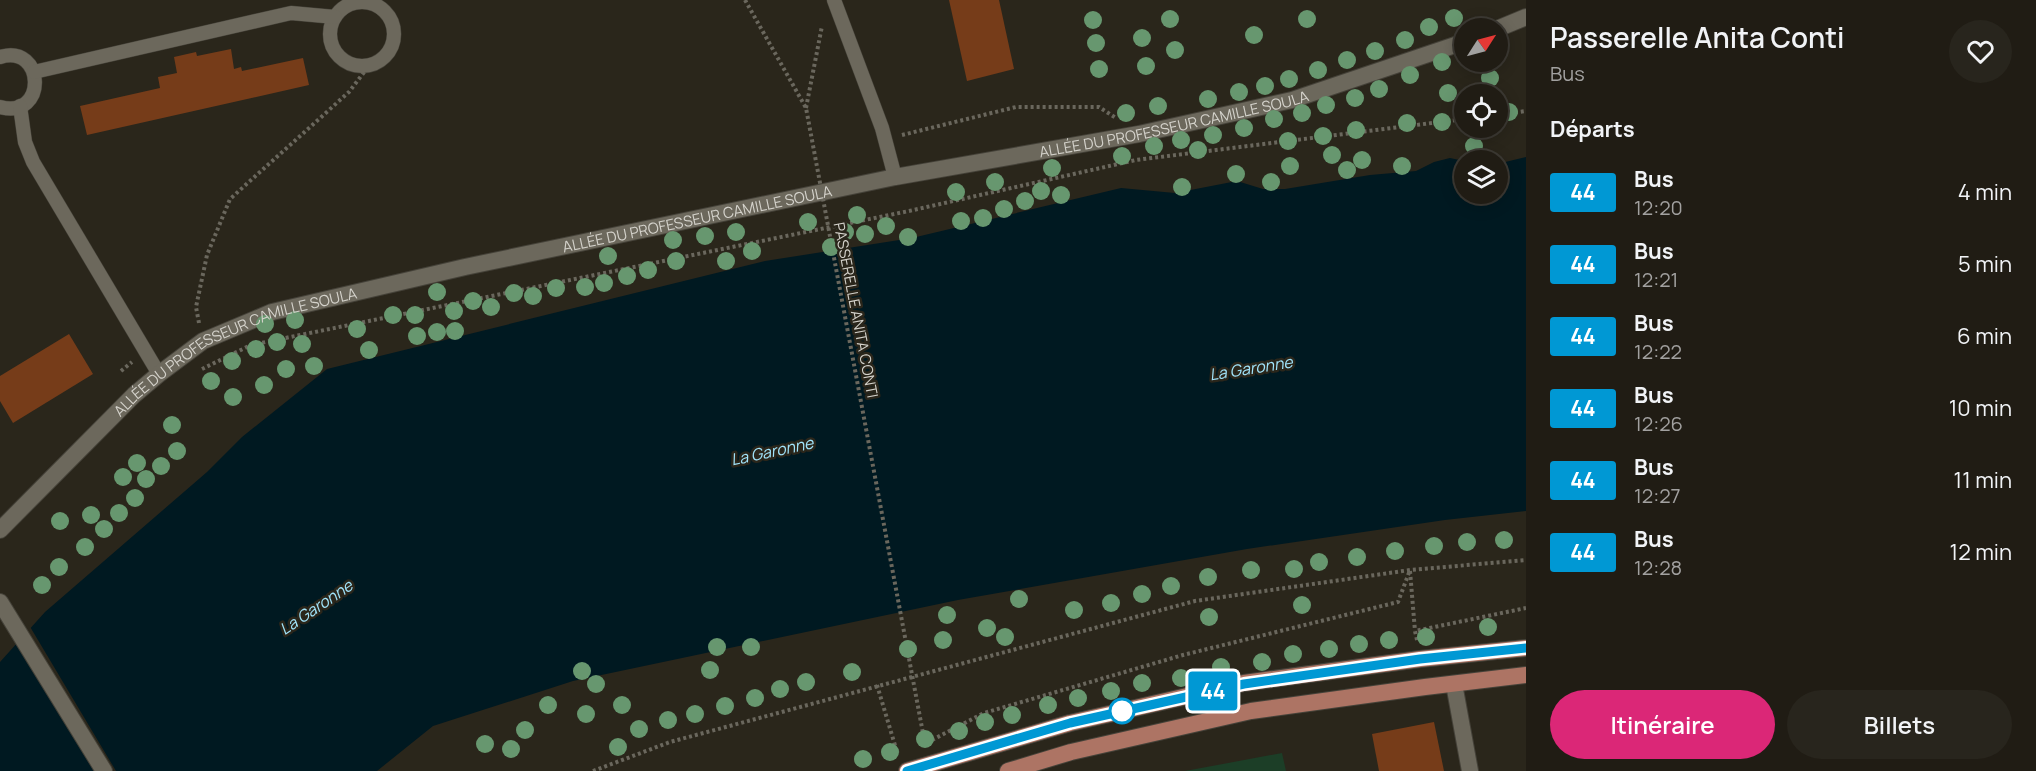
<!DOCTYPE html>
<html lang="fr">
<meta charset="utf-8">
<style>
:root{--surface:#201c14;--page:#28251d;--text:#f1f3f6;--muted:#a2a1a0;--line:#3d3a34;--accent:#db2777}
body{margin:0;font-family:Manrope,sans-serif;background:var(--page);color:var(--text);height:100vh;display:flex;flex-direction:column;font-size:22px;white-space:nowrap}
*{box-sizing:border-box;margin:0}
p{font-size:20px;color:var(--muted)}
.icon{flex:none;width:33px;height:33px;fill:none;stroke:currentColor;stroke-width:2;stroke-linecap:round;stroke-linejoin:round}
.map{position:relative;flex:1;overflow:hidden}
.details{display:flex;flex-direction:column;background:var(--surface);width:510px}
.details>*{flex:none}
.badge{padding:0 12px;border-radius:4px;font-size:21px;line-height:39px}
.needle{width:39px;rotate:54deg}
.buttons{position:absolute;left:1454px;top:18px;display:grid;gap:12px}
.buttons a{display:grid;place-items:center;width:54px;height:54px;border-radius:50%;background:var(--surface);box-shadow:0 3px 15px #0003,0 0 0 2px var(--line);font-size:30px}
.map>.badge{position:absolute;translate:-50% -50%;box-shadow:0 0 0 3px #fff}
h2{padding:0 24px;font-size:22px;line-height:54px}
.round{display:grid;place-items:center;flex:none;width:63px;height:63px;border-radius:32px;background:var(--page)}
.overview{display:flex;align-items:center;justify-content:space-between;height:102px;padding:0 24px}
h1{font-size:28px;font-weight:600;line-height:45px}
.action{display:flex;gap:12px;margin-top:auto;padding:12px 24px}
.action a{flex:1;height:69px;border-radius:36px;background:var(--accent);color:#fff;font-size:24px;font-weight:600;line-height:69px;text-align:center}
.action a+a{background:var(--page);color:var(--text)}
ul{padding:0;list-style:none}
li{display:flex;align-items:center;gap:18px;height:72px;padding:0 24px}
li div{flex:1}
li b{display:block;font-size:22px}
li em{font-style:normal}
li .badge{min-width:66px;font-weight:700;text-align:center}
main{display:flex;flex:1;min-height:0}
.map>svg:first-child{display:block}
.green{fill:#1c3e27}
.water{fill:#001921}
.pier{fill:#2a261b}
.building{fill:#763c19}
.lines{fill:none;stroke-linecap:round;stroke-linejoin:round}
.service-casing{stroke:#454239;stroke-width:15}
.minor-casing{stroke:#454239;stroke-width:18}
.primary-casing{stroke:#454239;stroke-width:18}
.path{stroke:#6a675d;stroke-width:4;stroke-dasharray:3 3;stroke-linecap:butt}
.service{stroke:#6c685c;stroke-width:14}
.minor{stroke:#6c685c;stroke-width:16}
.primary{stroke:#ad7464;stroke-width:16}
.path-bridge{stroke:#6a675d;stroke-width:4;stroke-dasharray:3 3;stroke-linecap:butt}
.tree{fill:#67976f}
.line-casing{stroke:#fff;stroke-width:14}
.line{stroke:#0098d4;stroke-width:9}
.stop-dot{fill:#fff;stroke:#0098d4;stroke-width:3}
.labels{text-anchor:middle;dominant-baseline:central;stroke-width:5;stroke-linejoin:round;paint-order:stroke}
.street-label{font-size:15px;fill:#d4d2cb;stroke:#2a261b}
.water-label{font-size:16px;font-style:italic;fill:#a1e4fb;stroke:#2a261b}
</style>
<main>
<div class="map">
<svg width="1526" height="771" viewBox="0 0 1526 771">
<rect width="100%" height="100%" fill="#2a261b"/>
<!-- green -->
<polygon class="green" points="1282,753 1286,771 1185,771"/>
<!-- water -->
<polygon class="water" points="1526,157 1526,511 1445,520 1247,549 958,600 573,681 433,726 377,771 0,771 0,662 45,612 207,472 242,437 327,369 765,261 912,238 1121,188 1175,193 1237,181 1263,189 1285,189 1370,175 1416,171 1434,162 1450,158 1464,161 1464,194 1497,194 1497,164"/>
<!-- pier -->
<polygon class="pier" points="29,625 116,771 94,771 15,641"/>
<!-- building -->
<g class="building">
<polygon points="949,0 999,0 1014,69 967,81"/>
<polygon points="231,49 234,69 241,67 242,71 303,58 309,85 87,135 80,106 160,88 158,77 177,73 174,57 196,52 197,56"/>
<polygon points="69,334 93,374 13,423 0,401 0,376"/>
<polygon points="1434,722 1444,771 1379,771 1372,734"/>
</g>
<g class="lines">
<!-- service casing -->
<g class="service-casing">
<g id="service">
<polyline points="834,0 882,128 895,177"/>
<circle cx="362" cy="34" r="32"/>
<path d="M 0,57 C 45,43 48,120 0,107"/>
<polyline points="34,72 291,13 335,17"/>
<polyline points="20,106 25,142 33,162 159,374"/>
</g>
</g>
<!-- minor casing -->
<g class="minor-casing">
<g id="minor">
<polyline points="1497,29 1526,17"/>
<path id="s1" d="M 0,530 L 134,395 L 159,374 L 203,341 L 272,312 L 465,267 L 895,177 L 1139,134 L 1292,100 L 1464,42"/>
<polyline points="0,602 104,771"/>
<polyline points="1454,684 1470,771"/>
</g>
</g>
<!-- primary casing -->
<g class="primary-casing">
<g id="primary">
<polyline points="907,771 1070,723 1244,683 1420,659 1526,648"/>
<polyline points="1008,771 1071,752 1251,711 1425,687 1526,675"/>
</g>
</g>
<!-- path -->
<g class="path">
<polyline points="806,108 822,26"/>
<polyline points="1497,115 1526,111"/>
<polyline points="902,135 1016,107 1099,107 1116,118"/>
<polyline points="199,323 196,307 207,255 230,199 349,92 368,67"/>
<polyline points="202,369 251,345 909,211 1136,160 1464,119"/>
<polyline points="121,371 132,362"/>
<polyline points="1410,571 1415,631"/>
<polyline points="1417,640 1415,631 1526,608"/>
<polyline points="877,685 897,752 899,751"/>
<polyline points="932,740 984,713 1183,655 1398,602 1410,570"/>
<polyline points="593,771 670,742 1195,601 1410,570 1526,560"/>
</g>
<!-- service -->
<use href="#service" class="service"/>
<!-- minor -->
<use href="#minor" class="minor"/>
<!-- primary -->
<use href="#primary" class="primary"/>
<!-- path-bridge -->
<polyline class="path-bridge" points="745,0 806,108 925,744"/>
</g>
<!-- trees -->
<g class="tree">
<circle cx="1454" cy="18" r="9"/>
<circle cx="1170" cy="19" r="9"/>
<circle cx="1307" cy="19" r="9"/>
<circle cx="1093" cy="20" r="9"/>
<circle cx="1429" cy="27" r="9"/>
<circle cx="1254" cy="35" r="9"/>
<circle cx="1142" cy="38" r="9"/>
<circle cx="1405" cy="40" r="9"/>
<circle cx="1096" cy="43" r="9"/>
<circle cx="1175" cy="50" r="9"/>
<circle cx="1375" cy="51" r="9"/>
<circle cx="1347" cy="60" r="9"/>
<circle cx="1442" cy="62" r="9"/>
<circle cx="1146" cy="66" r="9"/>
<circle cx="1099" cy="69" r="9"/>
<circle cx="1318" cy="70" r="9"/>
<circle cx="1410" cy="75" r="9"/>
<circle cx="1490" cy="78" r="9"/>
<circle cx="1289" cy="79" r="9"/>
<circle cx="1265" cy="86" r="9"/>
<circle cx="1379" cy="89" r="9"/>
<circle cx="1239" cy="92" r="9"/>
<circle cx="1448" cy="93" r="9"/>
<circle cx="1355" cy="98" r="9"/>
<circle cx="1208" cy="99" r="9"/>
<circle cx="1326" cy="105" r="9"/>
<circle cx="1158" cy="106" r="9"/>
<circle cx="1509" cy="112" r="9"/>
<circle cx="1126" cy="113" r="9"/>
<circle cx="1302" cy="113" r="9"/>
<circle cx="1274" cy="119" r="9"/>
<circle cx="1442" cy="122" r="9"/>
<circle cx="1407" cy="123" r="9"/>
<circle cx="1244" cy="128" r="9"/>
<circle cx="1356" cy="130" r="9"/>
<circle cx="1213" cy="135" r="9"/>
<circle cx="1323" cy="136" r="9"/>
<circle cx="1181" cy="140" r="9"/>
<circle cx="1288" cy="141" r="9"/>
<circle cx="1154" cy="146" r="9"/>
<circle cx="1474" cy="146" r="9"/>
<circle cx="1198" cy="150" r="9"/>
<circle cx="1332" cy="155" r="9"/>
<circle cx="1122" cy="156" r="9"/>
<circle cx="1362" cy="160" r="9"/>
<circle cx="1290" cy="166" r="9"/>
<circle cx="1402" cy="166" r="9"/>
<circle cx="1052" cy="168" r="9"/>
<circle cx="1347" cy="170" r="9"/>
<circle cx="1236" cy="174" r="9"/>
<circle cx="995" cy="182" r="9"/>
<circle cx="1271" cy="182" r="9"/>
<circle cx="1182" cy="187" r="9"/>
<circle cx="1041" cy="191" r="9"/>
<circle cx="956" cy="192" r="9"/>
<circle cx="1061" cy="195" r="9"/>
<circle cx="1025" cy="201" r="9"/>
<circle cx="1004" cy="209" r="9"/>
<circle cx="857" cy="215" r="9"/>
<circle cx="983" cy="218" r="9"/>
<circle cx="961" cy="221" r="9"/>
<circle cx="808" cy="222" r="9"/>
<circle cx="886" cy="226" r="9"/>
<circle cx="736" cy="232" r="9"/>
<circle cx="845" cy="232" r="9"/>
<circle cx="865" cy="234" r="9"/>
<circle cx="705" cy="236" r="9"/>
<circle cx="908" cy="237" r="9"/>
<circle cx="673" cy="240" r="9"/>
<circle cx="831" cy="247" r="9"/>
<circle cx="752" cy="251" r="9"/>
<circle cx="608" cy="256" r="9"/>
<circle cx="676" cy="261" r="9"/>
<circle cx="726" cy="261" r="9"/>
<circle cx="648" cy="270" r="9"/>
<circle cx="627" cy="276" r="9"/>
<circle cx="604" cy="283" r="9"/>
<circle cx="585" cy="287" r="9"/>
<circle cx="556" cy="288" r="9"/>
<circle cx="437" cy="292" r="9"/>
<circle cx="514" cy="293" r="9"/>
<circle cx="533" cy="296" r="9"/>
<circle cx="473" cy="301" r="9"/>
<circle cx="491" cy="307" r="9"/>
<circle cx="454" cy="311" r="9"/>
<circle cx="393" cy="315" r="9"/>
<circle cx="415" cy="315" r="9"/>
<circle cx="295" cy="320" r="9"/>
<circle cx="265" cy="324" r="9"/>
<circle cx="357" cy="329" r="9"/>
<circle cx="455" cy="331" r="9"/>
<circle cx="437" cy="332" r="9"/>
<circle cx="417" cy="336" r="9"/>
<circle cx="277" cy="342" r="9"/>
<circle cx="302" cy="344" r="9"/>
<circle cx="256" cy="349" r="9"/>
<circle cx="369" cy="350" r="9"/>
<circle cx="232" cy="361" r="9"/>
<circle cx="314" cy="366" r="9"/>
<circle cx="286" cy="369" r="9"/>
<circle cx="211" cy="381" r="9"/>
<circle cx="264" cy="385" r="9"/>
<circle cx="233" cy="397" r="9"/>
<circle cx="172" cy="425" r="9"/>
<circle cx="177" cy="451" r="9"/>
<circle cx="137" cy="463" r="9"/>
<circle cx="161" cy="466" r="9"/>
<circle cx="123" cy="477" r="9"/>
<circle cx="146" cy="479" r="9"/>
<circle cx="135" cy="498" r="9"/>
<circle cx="119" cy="513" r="9"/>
<circle cx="91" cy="515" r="9"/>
<circle cx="60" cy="521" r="9"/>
<circle cx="104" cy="529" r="9"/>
<circle cx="1504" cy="540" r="9"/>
<circle cx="1467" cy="542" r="9"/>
<circle cx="1434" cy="546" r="9"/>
<circle cx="85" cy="547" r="9"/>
<circle cx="1395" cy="551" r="9"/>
<circle cx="1357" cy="557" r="9"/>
<circle cx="1319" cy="562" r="9"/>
<circle cx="59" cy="567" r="9"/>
<circle cx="1294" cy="569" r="9"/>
<circle cx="1251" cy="570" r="9"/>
<circle cx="1208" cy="577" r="9"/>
<circle cx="42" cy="585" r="9"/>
<circle cx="1171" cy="586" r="9"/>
<circle cx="1142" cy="594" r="9"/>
<circle cx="1019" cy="599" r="9"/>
<circle cx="1111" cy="603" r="9"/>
<circle cx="1302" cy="605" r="9"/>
<circle cx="1074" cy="610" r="9"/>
<circle cx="947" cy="615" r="9"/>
<circle cx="1209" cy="617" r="9"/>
<circle cx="1488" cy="627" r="9"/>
<circle cx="987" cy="628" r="9"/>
<circle cx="1005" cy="637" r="9"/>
<circle cx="1426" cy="637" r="9"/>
<circle cx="943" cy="640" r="9"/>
<circle cx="1389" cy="640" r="9"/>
<circle cx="1359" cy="644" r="9"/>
<circle cx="717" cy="647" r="9"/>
<circle cx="751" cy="647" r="9"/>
<circle cx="908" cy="649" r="9"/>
<circle cx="1329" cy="649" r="9"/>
<circle cx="1293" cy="654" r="9"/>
<circle cx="1262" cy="662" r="9"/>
<circle cx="1221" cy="667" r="9"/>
<circle cx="710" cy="670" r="9"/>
<circle cx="582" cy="671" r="9"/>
<circle cx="852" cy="672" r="9"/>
<circle cx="1181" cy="678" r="9"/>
<circle cx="806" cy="682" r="9"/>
<circle cx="1142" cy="683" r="9"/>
<circle cx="596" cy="684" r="9"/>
<circle cx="780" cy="689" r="9"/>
<circle cx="1111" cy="691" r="9"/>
<circle cx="755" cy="698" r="9"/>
<circle cx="1078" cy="698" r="9"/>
<circle cx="548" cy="705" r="9"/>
<circle cx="622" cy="705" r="9"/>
<circle cx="1048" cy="705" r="9"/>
<circle cx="725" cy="706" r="9"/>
<circle cx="586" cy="714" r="9"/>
<circle cx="695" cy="714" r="9"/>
<circle cx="1012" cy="715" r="9"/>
<circle cx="668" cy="720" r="9"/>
<circle cx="985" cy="722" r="9"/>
<circle cx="639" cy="729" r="9"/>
<circle cx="525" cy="730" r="9"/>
<circle cx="959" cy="731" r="9"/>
<circle cx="925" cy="739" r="9"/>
<circle cx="485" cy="744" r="9"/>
<circle cx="618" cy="747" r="9"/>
<circle cx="511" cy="749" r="9"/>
<circle cx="890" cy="752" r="9"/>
<circle cx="863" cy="759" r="9"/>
</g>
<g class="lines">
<!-- line casing -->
<g class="line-casing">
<polyline id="line" points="907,771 1070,723 1244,684 1420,659 1526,648"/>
</g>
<!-- line -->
<use href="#line" class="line"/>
</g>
<!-- markers -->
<circle class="stop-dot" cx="1122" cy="711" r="12"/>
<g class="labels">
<!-- street labels -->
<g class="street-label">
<text stroke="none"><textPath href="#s1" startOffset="1274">ALLÉE DU PROFESSEUR CAMILLE SOULA</textPath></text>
<text stroke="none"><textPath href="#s1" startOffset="788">ALLÉE DU PROFESSEUR CAMILLE SOULA</textPath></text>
<text transform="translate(856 310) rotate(79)">PASSERELLE ANITA CONTI</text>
<text stroke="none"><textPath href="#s1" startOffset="302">ALLÉE DU PROFESSEUR CAMILLE SOULA</textPath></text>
</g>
<!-- water labels -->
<g class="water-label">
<text transform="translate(1251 368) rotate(-9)">La Garonne</text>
<text transform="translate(772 451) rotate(-12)">La Garonne</text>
<text transform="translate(316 607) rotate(-34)">La Garonne</text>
</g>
</g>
</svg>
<div class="buttons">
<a><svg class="needle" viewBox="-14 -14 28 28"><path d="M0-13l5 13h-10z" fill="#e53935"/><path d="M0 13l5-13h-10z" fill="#a2a1a0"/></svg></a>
<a><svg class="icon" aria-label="locate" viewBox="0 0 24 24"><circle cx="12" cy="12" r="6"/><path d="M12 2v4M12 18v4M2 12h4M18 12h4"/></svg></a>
<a><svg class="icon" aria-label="layers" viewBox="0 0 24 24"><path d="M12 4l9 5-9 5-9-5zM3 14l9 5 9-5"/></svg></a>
</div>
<b class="badge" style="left:1213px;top:691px;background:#0098d4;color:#fff">44</b>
</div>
<section class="details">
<div class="overview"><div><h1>Passerelle Anita Conti</h1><p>Bus</p></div><a class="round"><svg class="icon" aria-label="heart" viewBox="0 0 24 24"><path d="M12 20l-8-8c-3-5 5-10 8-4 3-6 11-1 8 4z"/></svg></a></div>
<h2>Départs</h2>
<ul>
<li><span class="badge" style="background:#0098d4;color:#fff">44</span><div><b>Bus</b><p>12:20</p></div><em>4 min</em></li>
<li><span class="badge" style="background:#0098d4;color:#fff">44</span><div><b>Bus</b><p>12:21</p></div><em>5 min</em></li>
<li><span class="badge" style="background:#0098d4;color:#fff">44</span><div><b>Bus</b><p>12:22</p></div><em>6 min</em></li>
<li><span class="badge" style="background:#0098d4;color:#fff">44</span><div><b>Bus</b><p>12:26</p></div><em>10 min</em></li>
<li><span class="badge" style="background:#0098d4;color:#fff">44</span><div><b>Bus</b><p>12:27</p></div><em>11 min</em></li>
<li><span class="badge" style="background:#0098d4;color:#fff">44</span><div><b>Bus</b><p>12:28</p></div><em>12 min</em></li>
</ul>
<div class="action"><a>Itinéraire</a><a>Billets</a></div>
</section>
</main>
